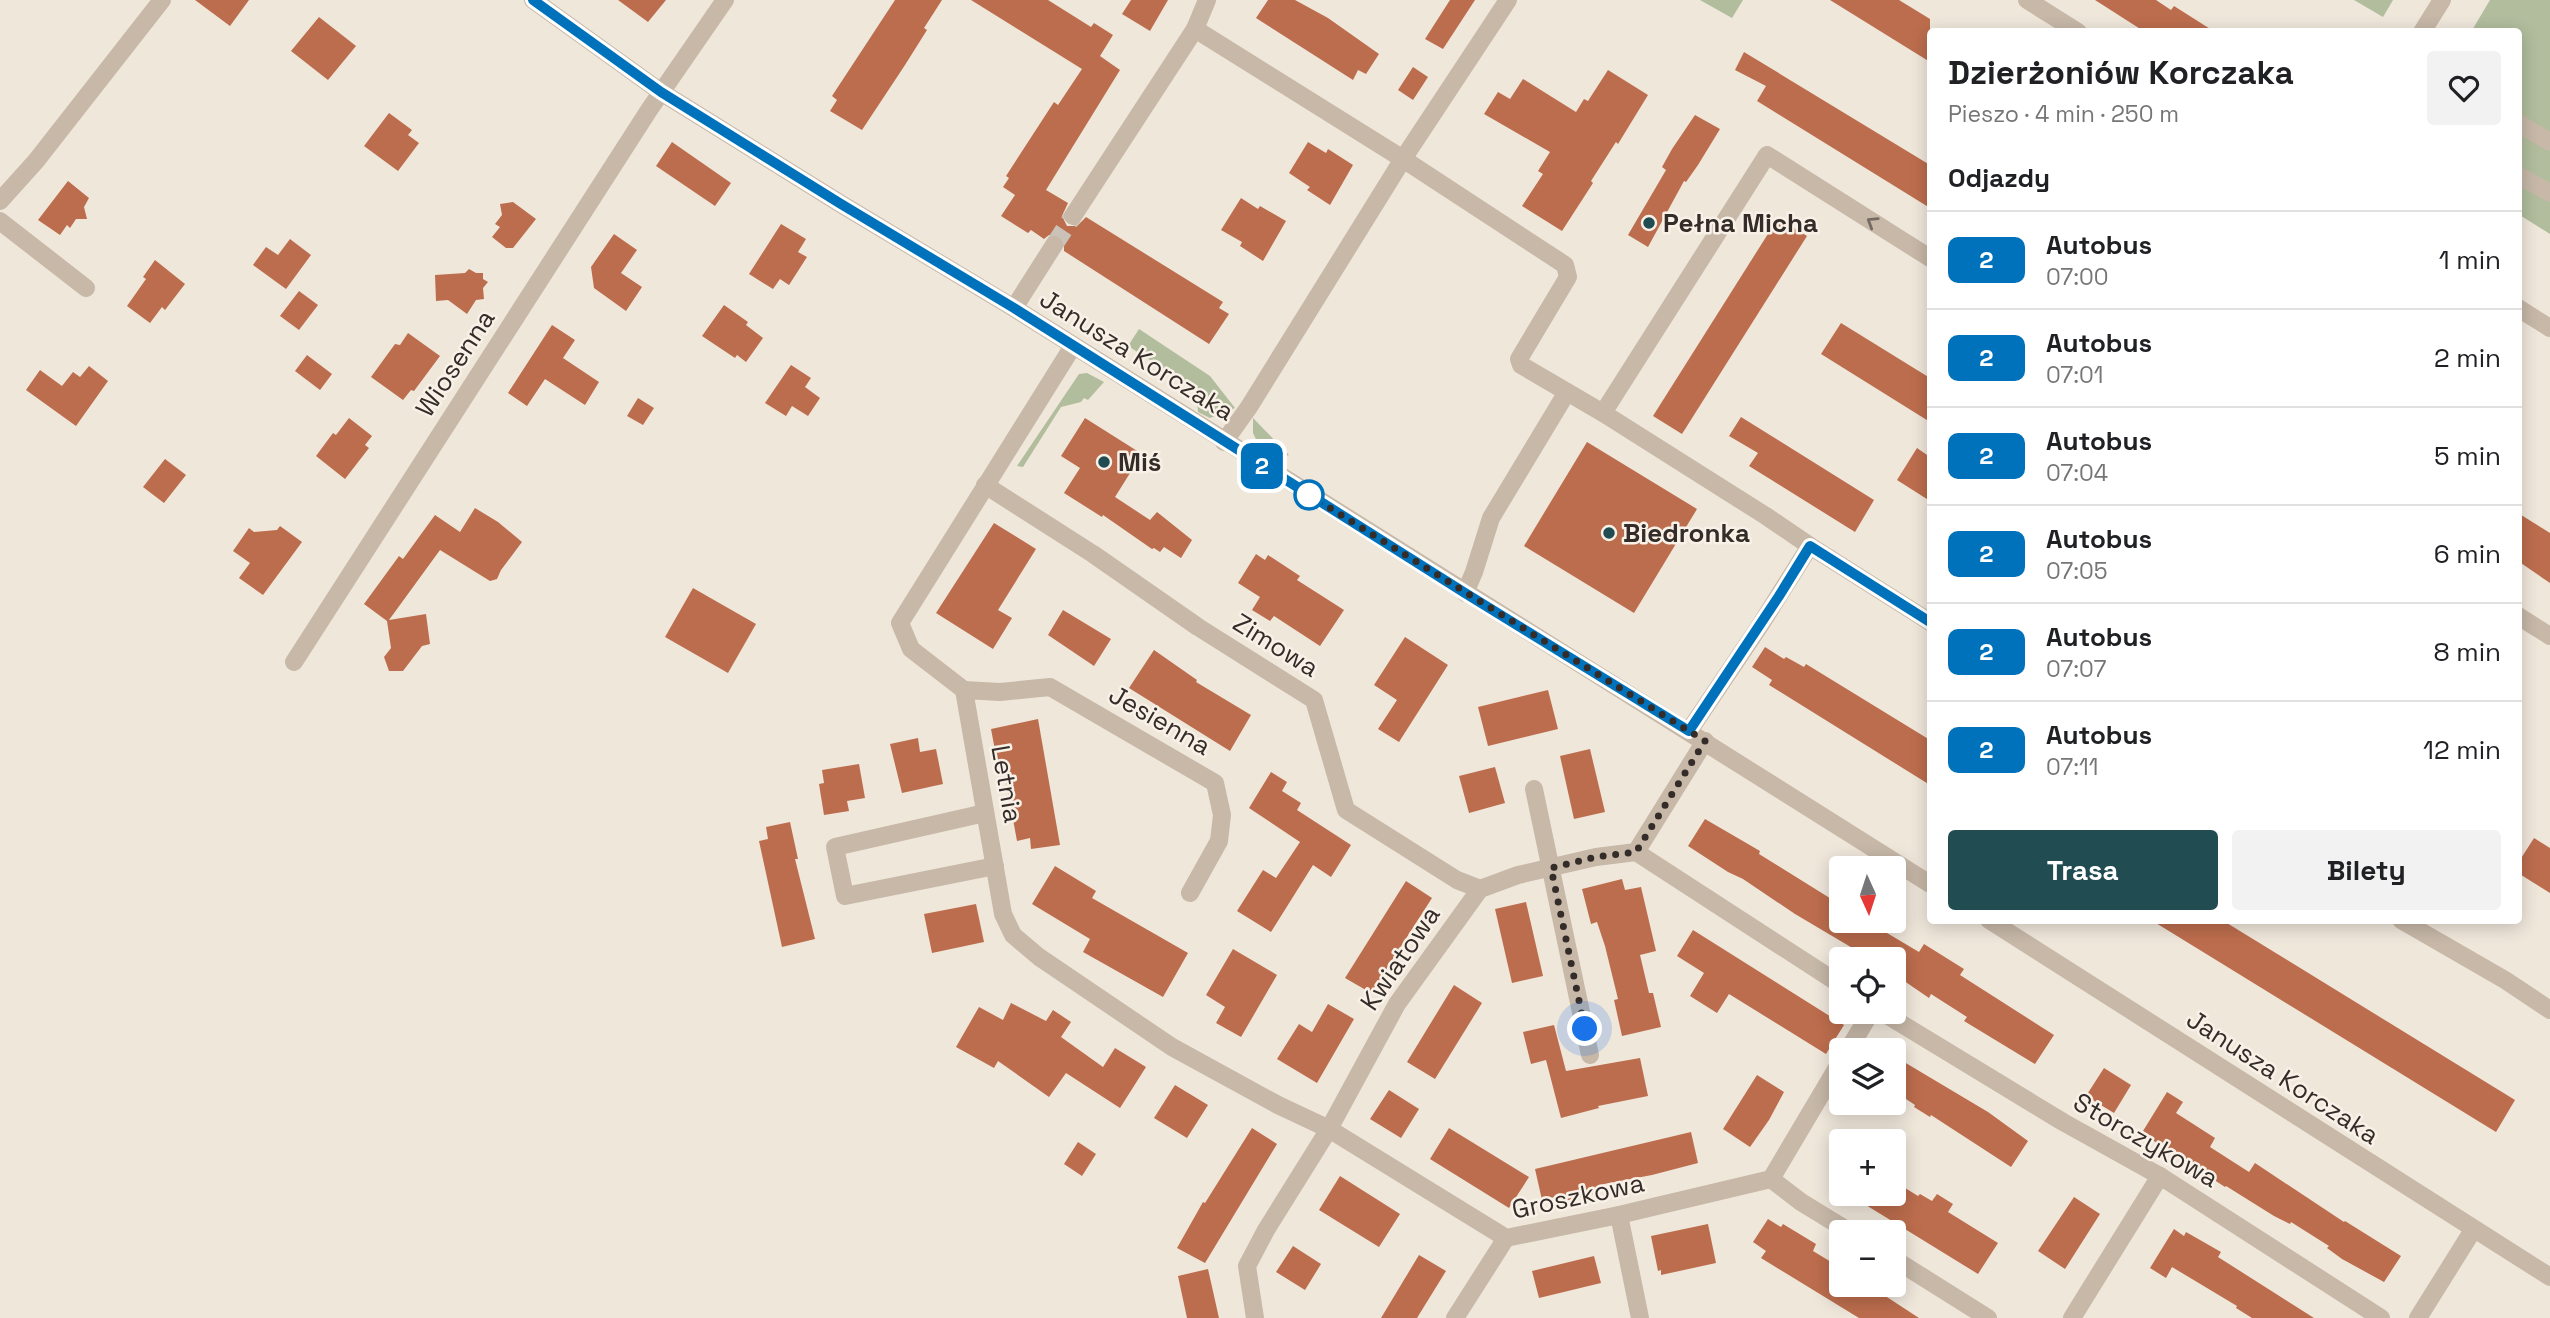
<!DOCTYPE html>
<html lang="pl">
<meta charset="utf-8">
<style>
:root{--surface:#fff;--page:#f2f2f2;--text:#202124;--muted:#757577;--line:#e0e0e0;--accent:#214d52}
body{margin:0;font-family:"Space Grotesk",sans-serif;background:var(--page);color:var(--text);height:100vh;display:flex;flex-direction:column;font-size:26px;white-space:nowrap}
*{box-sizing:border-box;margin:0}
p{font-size:23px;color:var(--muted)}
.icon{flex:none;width:38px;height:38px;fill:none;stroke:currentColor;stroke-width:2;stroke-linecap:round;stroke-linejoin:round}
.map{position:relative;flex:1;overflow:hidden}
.drawer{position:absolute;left:1927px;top:28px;width:595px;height:896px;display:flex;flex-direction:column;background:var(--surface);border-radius:7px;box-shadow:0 4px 18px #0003}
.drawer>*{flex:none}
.badge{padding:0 14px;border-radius:10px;font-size:24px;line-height:46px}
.needle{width:46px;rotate:177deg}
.controls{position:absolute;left:1829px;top:856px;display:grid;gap:14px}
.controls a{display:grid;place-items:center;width:77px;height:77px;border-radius:7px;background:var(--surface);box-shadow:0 4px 18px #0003;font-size:35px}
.you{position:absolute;width:35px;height:35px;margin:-18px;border:5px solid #fff;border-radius:50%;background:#1a73e8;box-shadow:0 0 0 10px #1a73e833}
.map>.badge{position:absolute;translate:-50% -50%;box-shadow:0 0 0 4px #fff}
h2{padding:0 21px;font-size:26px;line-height:63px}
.round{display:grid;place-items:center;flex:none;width:74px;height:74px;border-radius:7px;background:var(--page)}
.headline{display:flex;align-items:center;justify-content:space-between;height:119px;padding:0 21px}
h1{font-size:33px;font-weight:600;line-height:52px}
.action{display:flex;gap:14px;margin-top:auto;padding:14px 21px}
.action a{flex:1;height:80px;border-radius:7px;background:var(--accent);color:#fff;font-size:28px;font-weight:600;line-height:80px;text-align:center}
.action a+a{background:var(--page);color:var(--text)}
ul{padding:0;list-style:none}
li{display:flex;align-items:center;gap:21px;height:98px;padding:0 21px;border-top:2px solid var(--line)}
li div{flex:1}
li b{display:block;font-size:26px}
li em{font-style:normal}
li .badge{min-width:77px;font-weight:700;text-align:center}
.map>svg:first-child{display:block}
.green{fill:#b1bd9d}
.building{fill:#bc6d4d}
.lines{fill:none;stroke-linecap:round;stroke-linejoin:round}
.minor-tunnel{stroke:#cac2b7;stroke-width:18;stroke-dasharray:18 9;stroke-linecap:butt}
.minor{stroke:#c7b8a8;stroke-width:18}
.oneway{stroke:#766b62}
.line-casing{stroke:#fff;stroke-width:16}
.line{stroke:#0072bc;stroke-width:10}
.walk{stroke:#342c28;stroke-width:7;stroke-dasharray:0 12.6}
.poi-dot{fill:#214d52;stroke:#f8f1e7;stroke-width:2.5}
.stop-dot{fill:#fff;stroke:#0072bc;stroke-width:3.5}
.labels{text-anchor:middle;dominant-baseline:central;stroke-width:5;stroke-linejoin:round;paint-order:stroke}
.poi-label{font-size:26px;font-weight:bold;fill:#342c28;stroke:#f8f1e7;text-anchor:start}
.street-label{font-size:26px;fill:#342c28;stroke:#f8f1e7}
</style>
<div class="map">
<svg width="2550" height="1318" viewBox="0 0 2550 1318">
<rect width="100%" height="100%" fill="#f0e7db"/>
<!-- green -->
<g class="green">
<polygon points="1700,0 1743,0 1732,18"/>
<polygon points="2354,0 2393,0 2383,17"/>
<polygon points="2490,0 2550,0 2550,234 2518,214 2518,32 2471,32"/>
<polygon points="1139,329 1210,376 1235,408 1210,418 1198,412 1196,389 1128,346"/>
<polygon points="1087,373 1104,382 1088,400 1084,398 1081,402 1061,407 1023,467 1017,466 1079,374"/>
<polygon points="1253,418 1289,455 1278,458 1261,450 1253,433"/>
</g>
<!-- building -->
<g class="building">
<polygon points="195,0 249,0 230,26"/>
<polygon points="618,0 666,0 648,22"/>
<polygon points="895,0 942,0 924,28 927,30 905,65 862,130 830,111 837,100 832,96"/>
<polygon points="971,0 1048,0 1091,27 1094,23 1113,35 1100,56 1120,70 1046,190 1068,203 1062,216 1067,226 1077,226 1086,217 1223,302 1219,308 1229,314 1209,344 1064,251 1064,240 1059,235 1049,235 1044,239 1031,230 1028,233 1001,216 1015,195 1003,187 1009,178 1006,176 1054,102 1058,105 1082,69"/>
<polygon points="1131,0 1168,0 1150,31 1122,14"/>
<polygon points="1268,0 1295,0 1328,18 1379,54 1366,74 1358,70 1353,80 1256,18"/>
<polygon points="1450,0 1475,0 1443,49 1425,39"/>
<polygon points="1830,0 1899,0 1930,19 1930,62"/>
<polygon points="2095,0 2156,0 2171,10 2174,6 2215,32 2145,32"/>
<polygon points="319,17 356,46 328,80 291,51"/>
<polygon points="1744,52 1930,165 1930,208 1757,101 1766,86 1735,70"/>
<polygon points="1413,67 1428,77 1413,100 1398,90"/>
<polygon points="1608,70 1648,95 1618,144 1616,142 1591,181 1593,183 1562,231 1522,206 1543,174 1538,171 1550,152 1484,114 1498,92 1510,99 1523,79 1576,112 1584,99 1588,101"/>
<polygon points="389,113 412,130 408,135 419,143 398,171 364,146"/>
<polygon points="1695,115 1720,129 1698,165 1686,182 1684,181 1648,247 1628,235 1666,170 1662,167 1672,149"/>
<polygon points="672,142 731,183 715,206 656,166"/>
<polygon points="1308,142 1326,153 1328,149 1353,165 1330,205 1307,190 1310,187 1289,173"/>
<polygon points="68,181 89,198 84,207 87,219 76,219 70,228 67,225 60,235 38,220"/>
<polygon points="1241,198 1258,209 1260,206 1286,221 1263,261 1240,246 1242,242 1221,230"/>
<polygon points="513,202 536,219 513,248 506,248 492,237 500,227 495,224 502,215 500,204"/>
<polygon points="1778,218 1807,236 1682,434 1653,416"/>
<polygon points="781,224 806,239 798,252 807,257 789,285 780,279 773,289 749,274"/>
<polygon points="614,234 637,250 621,273 642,287 626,311 594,288 591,267"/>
<polygon points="290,239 311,255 286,289 253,265 266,247 278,255"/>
<polygon points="155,260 185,284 165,310 162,307 150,323 127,306 146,279 143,277"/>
<polygon points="469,269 476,273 483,273 483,279 488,282 483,288 484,299 476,300 467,314 448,300 436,301 435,275 465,273"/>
<polygon points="299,291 318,305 299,330 280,316"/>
<polygon points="724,305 748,322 746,325 763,338 746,362 737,355 735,358 702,336"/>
<polygon points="1841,323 1930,378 1930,422 1821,354"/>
<polygon points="552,325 575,340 563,358 599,382 585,405 545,379 527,406 508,393"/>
<polygon points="408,333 440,356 414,391 411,390 403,400 371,377 395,344 400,345"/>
<polygon points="307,355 332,374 320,390 295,371"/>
<polygon points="791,365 811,378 805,387 820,398 808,416 792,406 786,416 765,403"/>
<polygon points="89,366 108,381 76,426 26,390 40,370 62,386 73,372 80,377"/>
<polygon points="638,398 654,408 643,425 627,416"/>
<polygon points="1741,417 1874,500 1855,532 1749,466 1758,453 1729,436"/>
<polygon points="349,418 372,436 365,445 369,448 345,479 316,456 333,433 336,435"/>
<polygon points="1085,418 1142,454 1115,497 1150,520 1157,512 1192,540 1181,558 1164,547 1160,552 1154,548 1152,549 1103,515 1102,517 1064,493 1080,468 1061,456"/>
<polygon points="1587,442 1697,509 1634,613 1524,546"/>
<polygon points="1917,448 1930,457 1930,501 1897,480"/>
<polygon points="165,459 186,475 164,503 143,487"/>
<polygon points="475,508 498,522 522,542 501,570 497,579 490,581 440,550 389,620 426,614 430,644 422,646 403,671 389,671 384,657 391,648 387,621 364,604 399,556 403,559 435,515 460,532"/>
<polygon points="2518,513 2550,533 2550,583 2518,561"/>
<polygon points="994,523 1036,549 998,610 1012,618 993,649 936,613"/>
<polygon points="280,526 302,542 263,595 239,578 250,563 233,551 249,528 254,532 277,530"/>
<polygon points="1256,554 1265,560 1268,555 1300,576 1297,580 1344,610 1320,646 1274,616 1270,621 1252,610 1260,597 1238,583"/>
<polygon points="693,588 756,624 728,673 665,637"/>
<polygon points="1063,610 1111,639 1094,666 1048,635"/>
<polygon points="1405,637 1448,665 1399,742 1378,729 1397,700 1374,685"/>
<polygon points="1765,647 1784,659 1786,657 1804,667 1806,664 1930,740 1930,785 1769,685 1772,680 1752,667"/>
<polygon points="1154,650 1197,680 1196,682 1251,715 1230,751 1129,688"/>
<polygon points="1548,690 1558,729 1488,746 1478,707"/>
<polygon points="1038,719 1060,845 1031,849 1030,838 1017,841 1003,765 998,766 991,729"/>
<polygon points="918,738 920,752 936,749 943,784 902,793 890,744"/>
<polygon points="1590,749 1605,812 1574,819 1560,756"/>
<polygon points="859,764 865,798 847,801 849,811 824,815 819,784 824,783 822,770"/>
<polygon points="1495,767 1505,803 1469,813 1459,776"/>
<polygon points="1271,772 1287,782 1282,791 1301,803 1297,810 1351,845 1331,877 1313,865 1271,932 1237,911 1263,870 1276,878 1300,842 1249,808"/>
<polygon points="1705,819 1760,851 1759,854 1841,905 1841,920 1865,920 1919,952 1924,944 1964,969 1960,975 2054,1035 2035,1064 1964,1021 1967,1017 1931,994 1929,998 1894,974 1894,959 1871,959 1795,914 1743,879 1728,872 1688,846"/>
<polygon points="790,822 798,859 795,859 815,939 782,947 759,841 768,839 766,827"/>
<polygon points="2534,838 2550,848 2550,893 2518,873 2518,863"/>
<polygon points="1055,866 1096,891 1092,898 1188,953 1163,997 1083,952 1090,939 1032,904"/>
<polygon points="1622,879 1625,890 1641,887 1656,951 1640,955 1649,993 1653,993 1661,1027 1622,1036 1614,1000 1618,999 1605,946 1597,922 1591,924 1582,889"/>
<polygon points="1406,881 1432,898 1371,993 1345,978"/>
<polygon points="1526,902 1543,976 1512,983 1495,909"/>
<polygon points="976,904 984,942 932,953 924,914"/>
<polygon points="2151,920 2222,920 2515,1100 2496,1132"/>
<polygon points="1693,930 1844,1025 1826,1054 1729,994 1717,1013 1690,996 1704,973 1677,956"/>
<polygon points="1233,949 1277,975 1241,1037 1216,1023 1225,1007 1206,995"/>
<polygon points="1454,985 1482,1003 1435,1079 1407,1062"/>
<polygon points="1011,1003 1046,1021 1053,1010 1071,1022 1061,1037 1103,1067 1115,1048 1146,1067 1120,1108 1066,1073 1049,1097 998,1061 994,1068 956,1047 979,1007 1003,1020"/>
<polygon points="1328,1004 1354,1019 1317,1083 1277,1059 1299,1024 1312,1032"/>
<polygon points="1554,1025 1566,1071 1640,1058 1648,1096 1598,1106 1599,1108 1561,1118 1546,1060 1531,1064 1523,1032"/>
<polygon points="1894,1056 1988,1112 2028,1141 2011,1167 1931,1115 1930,1117 1914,1107 1915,1105 1894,1091"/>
<polygon points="2104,1068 2131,1085 2114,1113 2086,1096"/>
<polygon points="1757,1075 1784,1092 1769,1120 1750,1147 1723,1129"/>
<polygon points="1175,1085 1208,1105 1187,1138 1154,1118"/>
<polygon points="1389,1090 1419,1109 1401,1138 1370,1119"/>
<polygon points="2167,1092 2183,1102 2176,1113 2215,1138 2210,1147 2249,1172 2255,1163 2344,1222 2345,1221 2401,1256 2384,1282 2342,1259 2327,1248 2329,1246 2291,1222 2290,1224 2274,1216 2226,1186 2225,1187 2196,1168 2197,1167 2152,1140 2154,1138 2143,1131"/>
<polygon points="1252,1128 1277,1144 1205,1263 1177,1248 1203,1202 1205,1203"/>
<polygon points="1449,1128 1529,1177 1509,1208 1430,1159"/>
<polygon points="1691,1132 1698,1163 1652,1175 1604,1184 1592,1189 1593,1194 1556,1203 1555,1197 1542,1200 1535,1169"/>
<polygon points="1078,1142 1096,1154 1082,1176 1064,1164"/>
<polygon points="1340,1176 1400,1214 1379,1247 1319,1210"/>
<polygon points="1894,1181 1918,1196 1920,1194 1932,1201 1937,1194 1953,1204 1948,1212 1998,1243 1978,1274 1848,1194 1894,1194"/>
<polygon points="2074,1197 2100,1214 2065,1269 2038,1251"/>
<polygon points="1768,1219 1781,1227 1783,1224 1816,1244 1813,1251 1841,1268 1841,1284 1867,1284 1919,1318 1859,1318 1761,1258 1766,1251 1753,1242"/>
<polygon points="1708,1224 1716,1263 1661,1275 1661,1270 1658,1271 1651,1236"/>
<polygon points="2174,1229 2184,1236 2186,1232 2221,1252 2218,1257 2314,1318 2252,1318 2236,1308 2237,1306 2172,1267 2166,1278 2150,1268"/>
<polygon points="1293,1246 1321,1264 1305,1290 1276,1272"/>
<polygon points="1419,1255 1446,1271 1417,1318 1381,1318"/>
<polygon points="1594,1256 1601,1283 1539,1298 1532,1271"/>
<polygon points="1208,1269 1219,1318 1187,1318 1178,1276"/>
</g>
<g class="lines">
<!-- minor-tunnel -->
<polyline class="minor-tunnel" points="1054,245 1073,216"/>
<!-- minor -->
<g class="minor">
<polyline points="533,0 661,92 841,204 1014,308 1930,884"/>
<polyline points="2027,0 2078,32"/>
<polyline points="1195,29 1207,0"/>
<polyline points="2422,32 2442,0"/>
<polyline points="2518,123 2550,142"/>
<polyline points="2518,175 2550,193"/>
<polyline points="0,201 36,161 162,0"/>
<polyline points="1073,216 1195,29 1403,159 1565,265 1568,277 1519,359 1521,365 1603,413"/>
<polyline points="0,221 86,288"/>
<polyline points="1014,308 1054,245"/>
<polyline points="2518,308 2550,328"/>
<polyline points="1073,346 900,623 911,649 964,690 1003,914 1013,935 1039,957 1172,1047 1278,1105 1329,1129 1506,1238 1619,1215 1771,1179 1801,1202 1850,1232"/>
<polyline points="1224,442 1249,407 1403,159 1508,0"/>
<polyline points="985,485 1093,554 1198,627 1314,700 1346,810 1457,880 1480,889"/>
<polyline points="1810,546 1766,516 1603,413 1767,155 1930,258"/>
<polyline points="1465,593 1474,572 1491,518 1567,392"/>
<polyline points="2518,616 2550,636"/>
<polyline points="294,662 649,110 725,0"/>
<polyline points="964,690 1000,692 1050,687 1215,783 1222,815 1219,841 1190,893"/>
<polyline points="1689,731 1761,624 1810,546 1930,622"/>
<polyline points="1534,789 1590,1055"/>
<polyline points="985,813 835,847 845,896 995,866"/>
<polyline points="1636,852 1841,985"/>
<polyline points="1989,920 2550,1277"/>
<polyline points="2401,920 2505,980 2550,1010"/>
<polyline points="1882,1012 2063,1122 2160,1176 2381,1318"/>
<polyline points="1848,1050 1871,1012"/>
<polyline points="1771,1179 1841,1061"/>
<polyline points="1619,1215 1640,1318"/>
<polyline points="1894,1259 1988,1318"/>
<polyline points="1255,1318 1247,1266 1266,1230 1329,1129 1397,1004 1480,889 1518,875 1596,857 1636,852 1705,741"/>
<polyline points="1455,1318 1506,1238"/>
<polyline points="2072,1318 2160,1176"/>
<polyline points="2418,1318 2473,1230"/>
</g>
</g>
<!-- one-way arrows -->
<defs><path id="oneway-chevron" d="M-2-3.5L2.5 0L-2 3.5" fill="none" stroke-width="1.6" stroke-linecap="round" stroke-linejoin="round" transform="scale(1.75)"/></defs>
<use class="oneway" href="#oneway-chevron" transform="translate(1872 222) rotate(-148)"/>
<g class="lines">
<!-- line casing -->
<g class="line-casing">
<polyline id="line" points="533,0 661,92 841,204 1014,308 1465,593 1689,731 1779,596 1810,546 1930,622"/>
</g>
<!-- line -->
<use href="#line" class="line"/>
<!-- walk -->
<polyline class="walk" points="1309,495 1705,741 1636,852 1596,857 1551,868 1585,1029"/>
</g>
<!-- markers -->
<g class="poi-dot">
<circle cx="1649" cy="223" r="7"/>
<circle cx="1104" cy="462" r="7"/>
<circle cx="1609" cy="533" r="7"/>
</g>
<circle class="stop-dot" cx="1309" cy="495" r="14"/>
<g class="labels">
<!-- poi labels -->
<g class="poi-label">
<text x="1663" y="223">Pełna Micha</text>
<text x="1118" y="462">Miś</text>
<text x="1623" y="533">Biedronka</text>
</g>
<!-- street labels -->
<g class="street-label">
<text transform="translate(1137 355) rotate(32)">Janusza Korczaka</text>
<text transform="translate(455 363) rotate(-57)">Wiosenna</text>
<text transform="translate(1276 645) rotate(32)">Zimowa</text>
<text transform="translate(1160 720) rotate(30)">Jesienna</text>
<text transform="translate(1007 784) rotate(80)">Letnia</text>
<text transform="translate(1400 958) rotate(-56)">Kwiatowa</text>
<text transform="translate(2283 1077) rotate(33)">Janusza Korczaka</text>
<text transform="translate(2146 1140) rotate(30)">Storczykowa</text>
<text transform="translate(1578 1196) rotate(-12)">Groszkowa</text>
</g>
</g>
</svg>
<div class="controls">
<a><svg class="needle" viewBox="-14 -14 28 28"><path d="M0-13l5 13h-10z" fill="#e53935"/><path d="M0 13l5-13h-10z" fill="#757577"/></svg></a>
<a><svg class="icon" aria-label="locate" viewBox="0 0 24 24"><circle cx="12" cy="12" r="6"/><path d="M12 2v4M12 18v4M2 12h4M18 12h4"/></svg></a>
<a><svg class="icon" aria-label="layers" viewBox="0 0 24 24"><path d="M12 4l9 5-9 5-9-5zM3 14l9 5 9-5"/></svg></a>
<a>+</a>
<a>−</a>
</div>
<div class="you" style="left:1585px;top:1029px"></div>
<b class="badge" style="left:1262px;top:466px;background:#0072bc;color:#fff">2</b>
<section class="drawer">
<div class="headline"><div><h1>Dzierżoniów Korczaka</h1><p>Pieszo · 4 min · 250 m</p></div><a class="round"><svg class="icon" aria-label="heart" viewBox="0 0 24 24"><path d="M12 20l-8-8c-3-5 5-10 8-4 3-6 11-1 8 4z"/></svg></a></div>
<h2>Odjazdy</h2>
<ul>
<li><span class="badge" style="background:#0072bc;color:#fff">2</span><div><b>Autobus</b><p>07:00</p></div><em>1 min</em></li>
<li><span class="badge" style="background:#0072bc;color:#fff">2</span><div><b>Autobus</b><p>07:01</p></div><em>2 min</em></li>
<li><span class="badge" style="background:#0072bc;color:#fff">2</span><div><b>Autobus</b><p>07:04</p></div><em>5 min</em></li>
<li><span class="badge" style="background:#0072bc;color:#fff">2</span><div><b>Autobus</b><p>07:05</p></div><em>6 min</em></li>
<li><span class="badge" style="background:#0072bc;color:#fff">2</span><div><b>Autobus</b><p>07:07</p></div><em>8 min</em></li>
<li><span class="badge" style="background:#0072bc;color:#fff">2</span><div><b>Autobus</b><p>07:11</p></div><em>12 min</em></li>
</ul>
<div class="action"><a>Trasa</a><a>Bilety</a></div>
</section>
</div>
